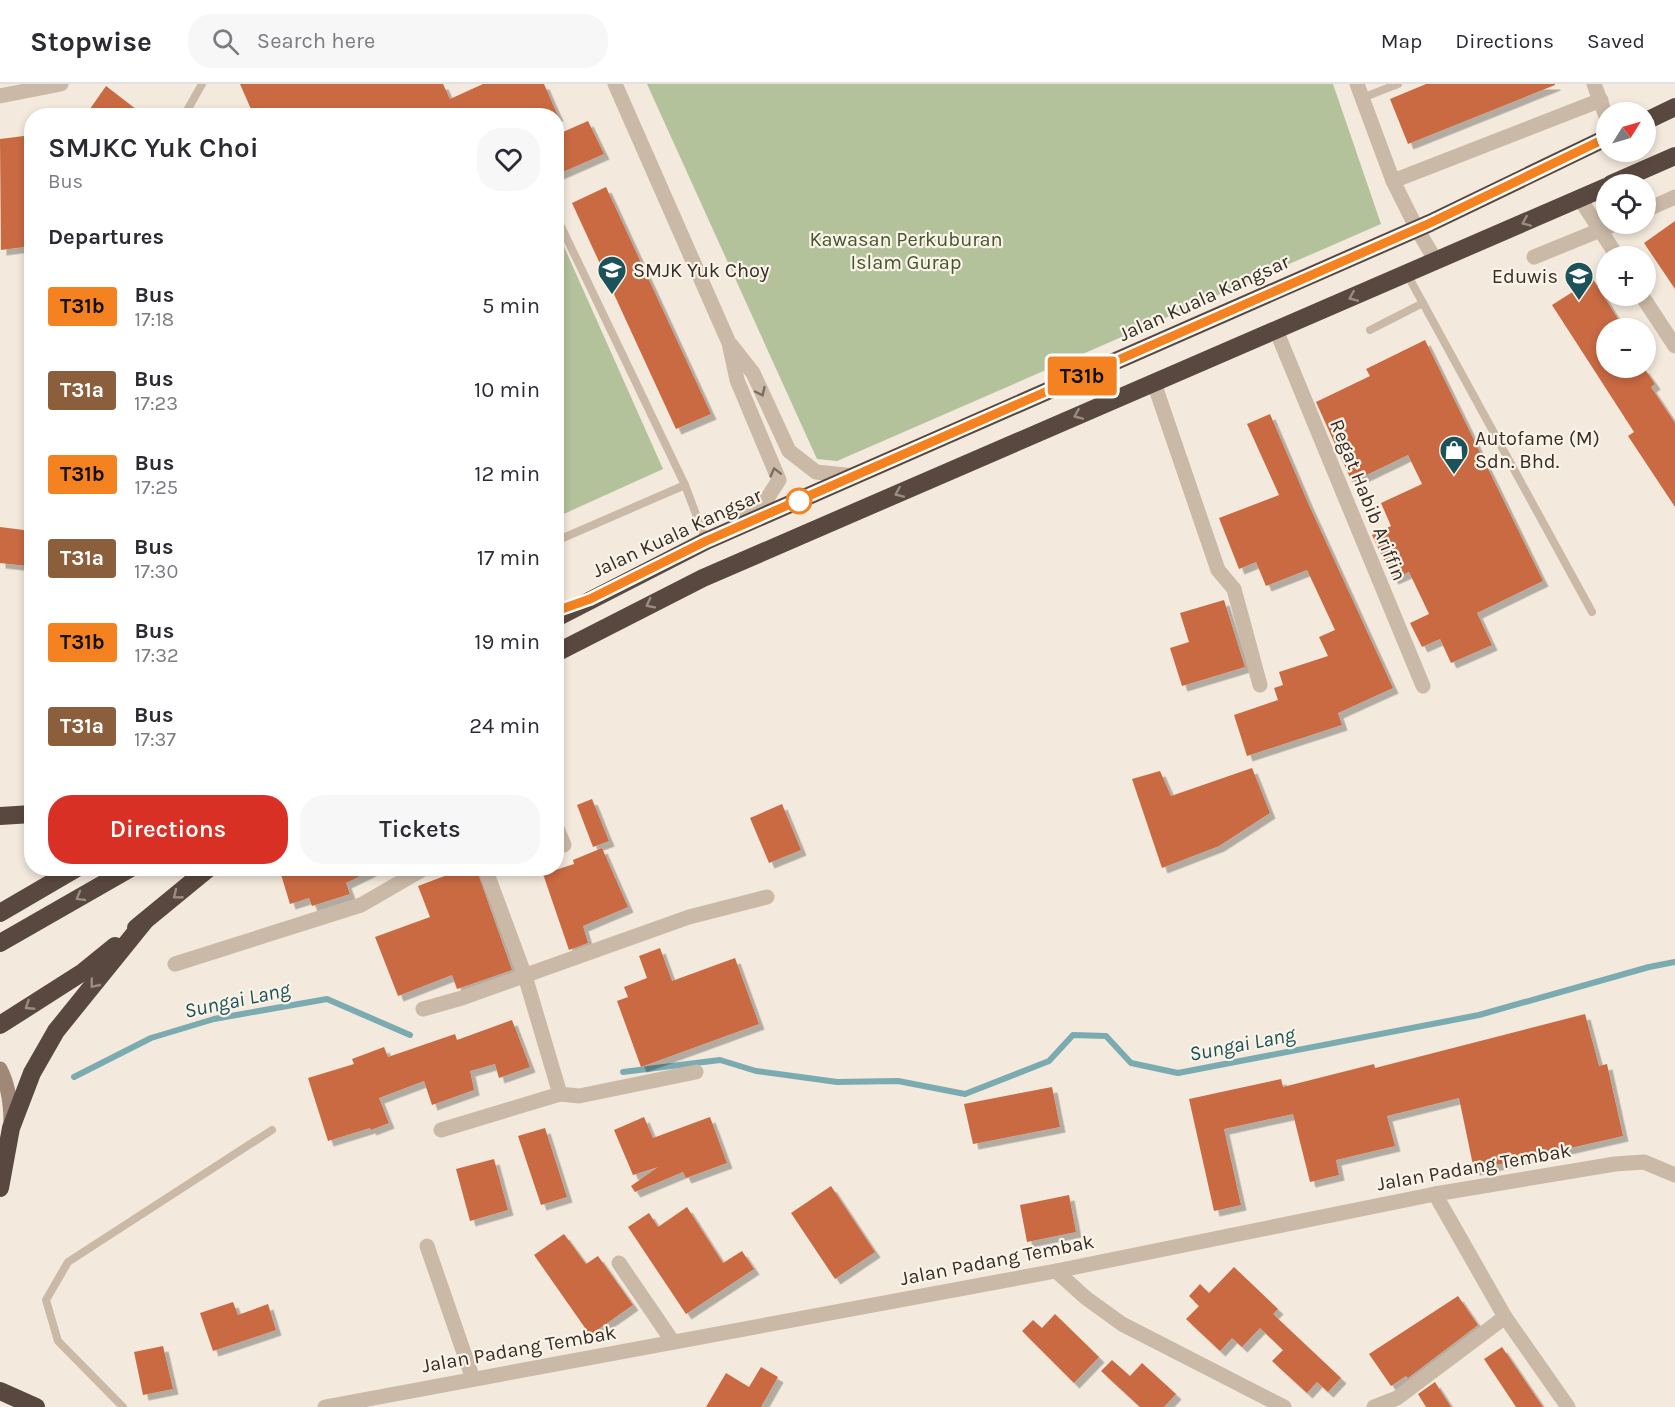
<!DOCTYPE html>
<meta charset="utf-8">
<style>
:root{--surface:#fff;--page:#f7f7f7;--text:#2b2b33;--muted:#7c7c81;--line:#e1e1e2;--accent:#d93025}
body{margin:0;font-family:Karla,sans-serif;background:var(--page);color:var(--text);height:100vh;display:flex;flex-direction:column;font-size:22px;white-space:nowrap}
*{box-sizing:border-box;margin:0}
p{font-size:20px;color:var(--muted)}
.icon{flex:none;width:33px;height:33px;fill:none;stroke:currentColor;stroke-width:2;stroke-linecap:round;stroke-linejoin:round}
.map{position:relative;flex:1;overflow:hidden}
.panel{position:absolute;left:24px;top:24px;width:540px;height:768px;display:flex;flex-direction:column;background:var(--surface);border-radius:24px;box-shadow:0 3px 9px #0003}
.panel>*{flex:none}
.badge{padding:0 12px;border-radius:4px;font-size:21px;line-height:39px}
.needle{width:39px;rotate:53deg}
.controls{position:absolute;left:1596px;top:18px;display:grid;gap:12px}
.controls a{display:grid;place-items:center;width:60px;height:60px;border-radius:50%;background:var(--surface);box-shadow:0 3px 9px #0003;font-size:30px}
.map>.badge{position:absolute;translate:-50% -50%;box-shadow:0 0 0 3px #fff}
h2{padding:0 24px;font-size:22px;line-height:54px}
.round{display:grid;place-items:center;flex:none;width:63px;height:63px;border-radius:24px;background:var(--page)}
.overview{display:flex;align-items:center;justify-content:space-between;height:102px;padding:0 24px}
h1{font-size:28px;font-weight:600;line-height:45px}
.primary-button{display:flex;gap:12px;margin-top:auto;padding:12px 24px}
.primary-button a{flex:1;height:69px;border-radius:24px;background:var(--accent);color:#fff;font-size:24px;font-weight:600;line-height:69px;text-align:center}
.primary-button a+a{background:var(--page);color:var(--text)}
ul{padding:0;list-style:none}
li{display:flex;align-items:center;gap:18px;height:84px;padding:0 24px}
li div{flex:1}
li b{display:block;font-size:22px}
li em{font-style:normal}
li .badge{min-width:66px;font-weight:700;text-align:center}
header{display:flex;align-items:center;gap:36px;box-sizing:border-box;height:84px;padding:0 30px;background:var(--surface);border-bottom:2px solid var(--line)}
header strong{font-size:28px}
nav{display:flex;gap:33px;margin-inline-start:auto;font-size:21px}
.search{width:420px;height:54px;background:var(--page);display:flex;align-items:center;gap:15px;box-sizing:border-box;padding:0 21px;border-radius:24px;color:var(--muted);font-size:22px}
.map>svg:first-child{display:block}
.green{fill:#b3c29b}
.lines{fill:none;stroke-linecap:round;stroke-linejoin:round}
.stream{stroke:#7aabb0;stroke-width:6}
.building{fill:#c96b43;filter:url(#shadow)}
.lane{stroke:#cbb9a7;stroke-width:8}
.street{stroke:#cbb9a7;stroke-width:15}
.secondary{stroke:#9f8878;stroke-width:15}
.highway{stroke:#59483f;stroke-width:18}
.oneway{stroke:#998c83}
.oneway2{stroke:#7a6d61}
.line-casing{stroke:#fff;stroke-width:14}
.line{stroke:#f58220;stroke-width:9}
.stop-dot{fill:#fff;stroke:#f58220;stroke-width:3}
.labels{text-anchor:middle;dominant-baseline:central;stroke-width:4.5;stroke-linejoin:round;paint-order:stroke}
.park-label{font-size:20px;fill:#44562b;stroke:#faf3e8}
.poi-label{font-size:20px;fill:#372e28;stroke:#faf3e8;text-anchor:start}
.street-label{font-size:20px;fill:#372e28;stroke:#faf3e8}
.water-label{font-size:21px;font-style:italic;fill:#1c535a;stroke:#faf3e8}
</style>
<header>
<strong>Stopwise</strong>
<div class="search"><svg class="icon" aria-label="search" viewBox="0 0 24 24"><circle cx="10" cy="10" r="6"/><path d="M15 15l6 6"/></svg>Search here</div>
<nav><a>Map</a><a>Directions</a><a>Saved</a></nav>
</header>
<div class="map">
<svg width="1675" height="1323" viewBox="0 0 1675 1323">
<defs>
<filter id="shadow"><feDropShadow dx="5.5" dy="5.5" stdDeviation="0" flood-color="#0004"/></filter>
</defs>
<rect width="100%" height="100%" fill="#f3e9dc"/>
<!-- green -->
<g class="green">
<polygon points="647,0 1333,0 1381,140 837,377 817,375"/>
<polygon points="557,147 663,385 557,433 556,433"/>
</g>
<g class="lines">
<!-- stream -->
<g class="stream">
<polyline points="623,988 720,976 756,987 837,998 898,997 965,1010 1049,977 1073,951 1106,952 1131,979 1178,989 1479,931 1649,883 1675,878"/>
<polyline points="74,993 151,954 214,935 327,915 410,951"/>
</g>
</g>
<!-- building -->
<g class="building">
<polygon points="240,0 443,0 450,15 483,0 544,0 558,32 254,32"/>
<polygon points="1426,0 1555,0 1555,1 1408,60 1390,15"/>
<polygon points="106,2 145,32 85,32"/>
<polygon points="588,37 604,70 556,91 556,51"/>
<polygon points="32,51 32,107 27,108 32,142 32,162 1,166 0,55"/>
<polygon points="606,103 711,330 676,345 572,119"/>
<polygon points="1675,137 1675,205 1644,159"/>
<polygon points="1593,195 1618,235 1606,242 1606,284 1644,284 1655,300 1651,303 1675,339 1675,423 1628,352 1634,348 1552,221"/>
<polygon points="1425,256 1543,497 1477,529 1492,561 1451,579 1440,555 1422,563 1410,539 1429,530 1409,488 1393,495 1372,451 1391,442 1381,419 1422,400 1408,371 1352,398 1316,318 1370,292 1366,285"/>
<polygon points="1270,330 1308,419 1393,604 1338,629 1342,641 1247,672 1234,631 1278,616 1274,604 1283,601 1279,588 1328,572 1319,553 1335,546 1307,486 1266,502 1256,478 1239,485 1219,434 1279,411 1247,340"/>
<polygon points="0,443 32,447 28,482 0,479"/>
<polygon points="1224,516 1245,583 1182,602 1170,564 1189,558 1180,529"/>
<polygon points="1252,684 1270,729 1219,762 1162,784 1132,695 1160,687 1171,712"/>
<polygon points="592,715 609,757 593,763 577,721"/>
<polygon points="782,720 801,766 769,779 750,734"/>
<polygon points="602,764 628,823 583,842 588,859 569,866 543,790 574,780 573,776"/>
<polygon points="279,784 377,784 346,799 350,810 312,822 309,814 290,820"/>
<polygon points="466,784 476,784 512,886 457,905 452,891 398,912 375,853 430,833 418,802"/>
<polygon points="660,864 672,897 735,874 759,940 641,983 617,917 628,913 624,903 647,894 639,872"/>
<polygon points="1585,930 1599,982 1607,980 1623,1052 1474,1086 1459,1014 1387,1032 1395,1062 1336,1076 1339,1091 1310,1098 1293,1030 1224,1045 1241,1121 1214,1127 1189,1015 1281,995 1283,1003 1374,980 1375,984"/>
<polygon points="512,936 530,983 499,994 495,980 470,987 474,1006 432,1021 424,997 379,1014 389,1039 371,1046 370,1044 328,1057 308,994 354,980 352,975 384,963 388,973 455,950 457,956"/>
<polygon points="1052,1003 1060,1043 973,1060 964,1020"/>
<polygon points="644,1033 653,1054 710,1033 727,1079 686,1094 683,1088 635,1108 631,1102 658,1083 633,1091 614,1046"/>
<polygon points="545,1044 567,1113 541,1121 518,1052"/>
<polygon points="494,1075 508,1126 470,1137 456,1085"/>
<polygon points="831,1102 875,1168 835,1195 791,1129"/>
<polygon points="1069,1111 1076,1148 1027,1158 1020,1121"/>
<polygon points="687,1123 723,1179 742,1167 754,1185 686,1230 628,1143 649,1129 658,1143"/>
<polygon points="564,1150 586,1180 598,1172 633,1221 590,1251 534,1171"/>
<polygon points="1234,1183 1278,1225 1273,1230 1341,1294 1328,1308 1317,1298 1307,1309 1272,1277 1283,1266 1260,1244 1242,1263 1232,1254 1220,1267 1186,1235 1199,1222 1189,1212 1200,1200 1209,1209"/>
<polygon points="1458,1212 1478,1241 1408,1294 1406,1292 1391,1302 1369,1270"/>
<polygon points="233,1218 238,1231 268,1220 276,1246 213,1267 200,1229"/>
<polygon points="1055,1230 1099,1273 1074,1299 1022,1247 1033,1236 1042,1244"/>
<polygon points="163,1262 173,1305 143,1311 134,1268"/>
<polygon points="1502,1263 1543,1323 1516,1323 1484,1275"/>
<polygon points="1112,1276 1130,1292 1142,1279 1176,1310 1164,1323 1140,1323 1101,1287"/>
<polygon points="761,1283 778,1293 761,1323 706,1323 726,1289 749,1303"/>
<polygon points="1435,1298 1451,1323 1426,1323 1418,1310"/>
</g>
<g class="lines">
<!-- lane -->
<g class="lane">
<polyline points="1362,14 1398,0"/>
<polyline points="184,32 202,0"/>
<polyline points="556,132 685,401 556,457"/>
<polyline points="1407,190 1592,528"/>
<polyline points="1370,246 1423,219"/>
<polyline points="685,401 706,457"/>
<polyline points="123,1323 58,1257 46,1216 68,1178 272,1046"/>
</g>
<!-- street -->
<g class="street">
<polyline points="615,0 729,259 737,296 779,396 763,421 743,432 738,437"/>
<polyline points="1357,0 1393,97 1417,145 1436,177"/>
<polyline points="1594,0 1606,32"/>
<polyline points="0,12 61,0"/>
<polyline points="1393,97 1601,16"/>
<polyline points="1580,115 1617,172"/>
<polyline points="1646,126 1675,113"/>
<polyline points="1534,173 1615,140"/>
<polyline points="1642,212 1675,262"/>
<polyline points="1276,246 1423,602"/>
<polyline points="731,261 753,289 789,367 816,388 855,392"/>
<polyline points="1154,299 1218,486 1234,505 1260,601"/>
<polyline points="556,742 564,761"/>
<polyline points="485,784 525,892 560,1010 579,1012 696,988"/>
<polyline points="175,880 361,821 425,784"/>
<polyline points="423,925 462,914 689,833 767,813"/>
<polyline points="441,1046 560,1010"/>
<polyline points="1435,1110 1505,1233 1568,1323"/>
<polyline points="427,1162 473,1295"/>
<polyline points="619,1179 673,1258"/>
<polyline points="1056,1187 1086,1214 1122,1240 1284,1323"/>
<polyline points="325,1323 1056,1187 1435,1110 1615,1080 1644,1078 1675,1091"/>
<polyline points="1374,1323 1397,1314 1505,1233"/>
</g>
<!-- secondary -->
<path class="secondary" d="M 0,985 C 9,1002 11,1020 11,1040"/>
<!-- highway -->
<g class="highway">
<polyline points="1646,37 1675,23"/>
<polyline points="1611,100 1675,72"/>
<polyline points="556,534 706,457 1430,139 1606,54"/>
<polyline points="556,569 703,494 1606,103"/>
<polyline points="0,732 32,730"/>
<polyline points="0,829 77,784"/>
<polyline points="136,844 209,784"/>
<polyline points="0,859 131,784"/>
<polyline points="0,941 83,888 115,862"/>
<polyline points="0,1104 11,1044 32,989 56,947 144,838"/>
<polyline points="0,1307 36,1323"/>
</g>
</g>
<!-- one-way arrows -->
<defs><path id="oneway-chevron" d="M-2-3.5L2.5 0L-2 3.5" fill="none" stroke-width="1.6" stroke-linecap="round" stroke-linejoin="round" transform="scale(1.5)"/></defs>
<g class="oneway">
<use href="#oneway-chevron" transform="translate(1526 138) rotate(157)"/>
<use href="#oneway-chevron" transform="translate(1353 213) rotate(157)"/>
<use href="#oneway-chevron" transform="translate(1078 331) rotate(157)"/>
<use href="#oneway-chevron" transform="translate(899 409) rotate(157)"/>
<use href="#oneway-chevron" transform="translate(650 520) rotate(153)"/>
<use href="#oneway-chevron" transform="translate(177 811) rotate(141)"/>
<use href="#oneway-chevron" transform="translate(80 813) rotate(150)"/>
<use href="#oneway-chevron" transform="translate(94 900) rotate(129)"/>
<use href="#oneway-chevron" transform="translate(29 922) rotate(147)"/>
</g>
<g class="oneway2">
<use href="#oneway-chevron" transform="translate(761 308) rotate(65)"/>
<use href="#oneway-chevron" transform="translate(775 388) rotate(-104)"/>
</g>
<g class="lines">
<!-- line casing -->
<g class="line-casing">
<polyline id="line" points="556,527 590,515 706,457 1430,139 1606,54"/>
</g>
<!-- line -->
<use href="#line" class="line"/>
</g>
<!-- icons -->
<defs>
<g id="school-pin" transform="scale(1.5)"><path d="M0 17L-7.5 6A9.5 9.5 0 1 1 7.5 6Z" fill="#1c535a" stroke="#faf3e8"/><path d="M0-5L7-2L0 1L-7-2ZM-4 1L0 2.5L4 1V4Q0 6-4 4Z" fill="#fff"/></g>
<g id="shop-pin" transform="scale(1.5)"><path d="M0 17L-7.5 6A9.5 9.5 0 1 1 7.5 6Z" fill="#1c535a" stroke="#faf3e8"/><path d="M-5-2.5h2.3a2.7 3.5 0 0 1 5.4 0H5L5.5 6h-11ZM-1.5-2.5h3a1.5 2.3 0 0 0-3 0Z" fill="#fff"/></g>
</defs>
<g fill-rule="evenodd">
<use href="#school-pin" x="612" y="186"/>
<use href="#school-pin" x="1579" y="192"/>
<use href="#shop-pin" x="1454" y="366"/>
</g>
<!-- markers -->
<circle class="stop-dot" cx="799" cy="417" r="12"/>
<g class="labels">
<!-- park labels -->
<g class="park-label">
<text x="906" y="155">Kawasan Perkuburan<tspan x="906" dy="23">Islam Gurap</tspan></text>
</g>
<!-- poi labels -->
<g class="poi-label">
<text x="633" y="186">SMJK Yuk Choy</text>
<text x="1558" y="192" text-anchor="end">Eduwis</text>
<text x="1475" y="354">Autofame (M)<tspan x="1475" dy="23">Sdn. Bhd.</tspan></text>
</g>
<!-- street labels -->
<g class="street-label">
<text transform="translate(1204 214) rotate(-24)">Jalan Kuala Kangsar</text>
<text transform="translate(1368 416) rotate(68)">Regat Habib Ariffin</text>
<text transform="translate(677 449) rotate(-25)">Jalan Kuala Kangsar</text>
<text transform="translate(1474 1083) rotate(-10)">Jalan Padang Tembak</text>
<text transform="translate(997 1176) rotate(-11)">Jalan Padang Tembak</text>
<text transform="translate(519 1265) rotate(-10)">Jalan Padang Tembak</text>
</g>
<!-- water labels -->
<g class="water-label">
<text transform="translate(237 916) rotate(-12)">Sungai Lang</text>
<text transform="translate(1242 960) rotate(-11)">Sungai Lang</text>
</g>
</g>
</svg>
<div class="controls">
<a><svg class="needle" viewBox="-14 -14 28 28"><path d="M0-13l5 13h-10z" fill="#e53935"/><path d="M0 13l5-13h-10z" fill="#7c7c81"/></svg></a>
<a><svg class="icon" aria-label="locate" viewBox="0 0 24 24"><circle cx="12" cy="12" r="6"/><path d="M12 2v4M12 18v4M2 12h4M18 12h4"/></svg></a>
<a>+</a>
<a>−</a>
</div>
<b class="badge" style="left:1082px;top:292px;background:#f58220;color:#111">T31b</b>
<section class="panel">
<div class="overview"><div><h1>SMJKC Yuk Choi</h1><p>Bus</p></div><a class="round"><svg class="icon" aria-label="heart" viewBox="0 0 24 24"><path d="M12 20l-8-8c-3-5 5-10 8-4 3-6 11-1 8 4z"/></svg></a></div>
<h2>Departures</h2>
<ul>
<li><span class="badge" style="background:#f58220;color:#111">T31b</span><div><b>Bus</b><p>17:18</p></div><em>5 min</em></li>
<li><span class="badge" style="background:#8b5e3c;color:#fff">T31a</span><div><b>Bus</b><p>17:23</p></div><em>10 min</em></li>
<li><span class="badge" style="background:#f58220;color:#111">T31b</span><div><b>Bus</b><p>17:25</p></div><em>12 min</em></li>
<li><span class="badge" style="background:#8b5e3c;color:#fff">T31a</span><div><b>Bus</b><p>17:30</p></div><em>17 min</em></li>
<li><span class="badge" style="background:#f58220;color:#111">T31b</span><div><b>Bus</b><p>17:32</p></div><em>19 min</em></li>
<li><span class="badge" style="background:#8b5e3c;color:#fff">T31a</span><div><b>Bus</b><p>17:37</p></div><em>24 min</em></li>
</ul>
<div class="primary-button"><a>Directions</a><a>Tickets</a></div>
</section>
</div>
